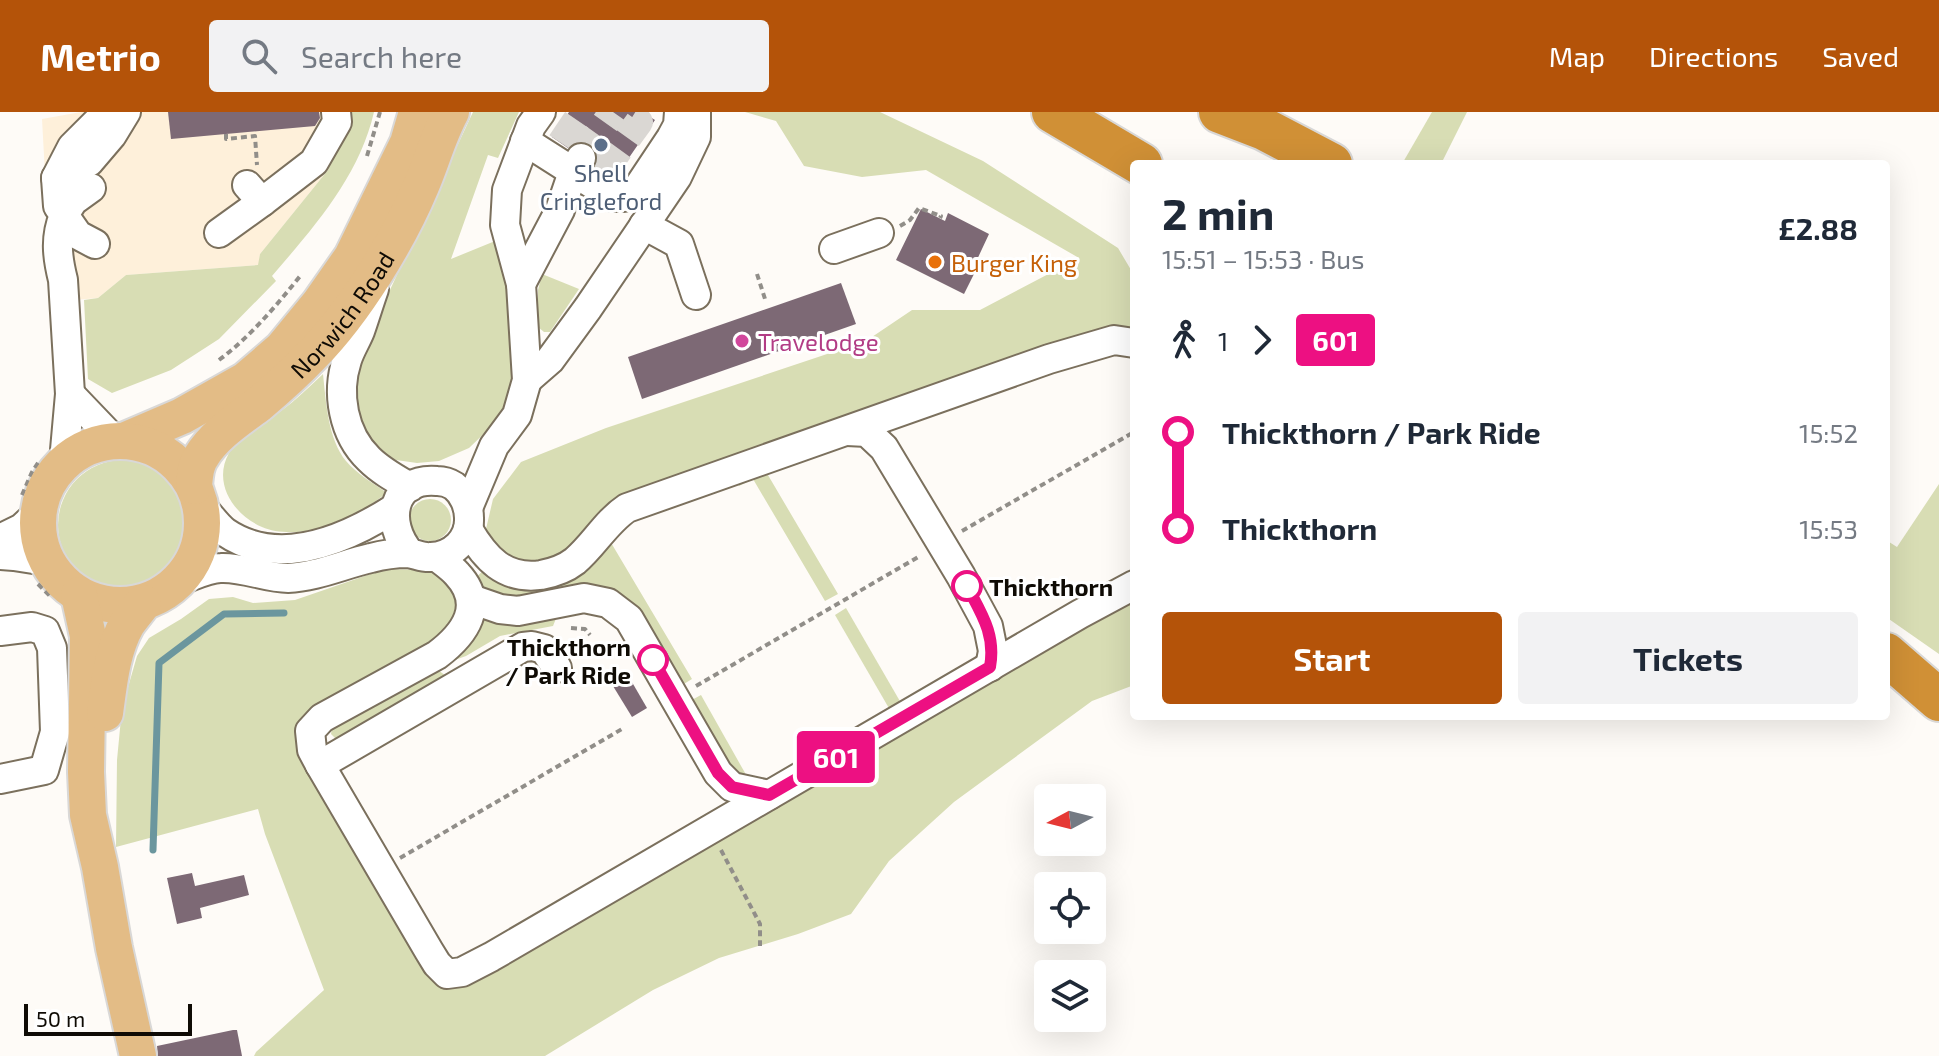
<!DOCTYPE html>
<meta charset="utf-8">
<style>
:root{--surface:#fff;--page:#f2f2f3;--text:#1f2937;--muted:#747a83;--accent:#b45309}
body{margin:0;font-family:"Exo 2",sans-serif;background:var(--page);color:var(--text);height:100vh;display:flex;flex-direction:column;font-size:30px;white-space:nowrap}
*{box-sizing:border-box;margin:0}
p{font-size:26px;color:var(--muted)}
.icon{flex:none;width:44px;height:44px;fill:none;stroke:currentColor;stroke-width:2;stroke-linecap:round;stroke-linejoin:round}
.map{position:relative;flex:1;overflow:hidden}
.drawer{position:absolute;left:1130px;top:48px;width:760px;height:560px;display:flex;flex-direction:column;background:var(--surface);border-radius:8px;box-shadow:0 8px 32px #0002}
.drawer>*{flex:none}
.badge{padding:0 16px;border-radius:6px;font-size:28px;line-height:52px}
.needle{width:52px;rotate:263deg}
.fabs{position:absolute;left:1034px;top:672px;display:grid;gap:16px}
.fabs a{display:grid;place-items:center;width:72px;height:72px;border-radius:8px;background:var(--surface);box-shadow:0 8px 32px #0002;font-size:40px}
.scale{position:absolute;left:24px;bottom:20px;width:168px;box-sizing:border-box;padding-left:8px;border:4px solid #0f0b05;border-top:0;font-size:22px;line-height:28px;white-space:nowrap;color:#0f0b05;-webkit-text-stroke:6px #fff;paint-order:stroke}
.map>.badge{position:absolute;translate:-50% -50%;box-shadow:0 0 0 4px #fff}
.legs{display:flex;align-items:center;gap:12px;height:88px;padding:0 32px;font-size:26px}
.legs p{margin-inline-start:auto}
.headline{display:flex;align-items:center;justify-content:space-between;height:136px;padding:0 32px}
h1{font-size:44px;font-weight:700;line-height:60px}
.primary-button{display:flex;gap:16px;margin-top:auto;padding:16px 32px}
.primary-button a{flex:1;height:92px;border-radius:8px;background:var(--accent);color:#fff;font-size:32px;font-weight:700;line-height:92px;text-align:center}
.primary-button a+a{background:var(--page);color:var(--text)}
ul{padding:0 32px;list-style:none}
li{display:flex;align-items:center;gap:28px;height:96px;font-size:30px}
li i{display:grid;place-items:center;width:12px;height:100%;margin:0 10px;background:currentColor}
li i::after{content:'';width:20px;height:20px;margin:-10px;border:6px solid;border-radius:50%;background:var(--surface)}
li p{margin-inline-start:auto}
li:first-child i{background:linear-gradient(#0000 50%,currentColor 0)}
li:last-child i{background:linear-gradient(currentColor 50%,#0000 0)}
header{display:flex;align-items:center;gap:48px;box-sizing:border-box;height:112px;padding:0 40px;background:var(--accent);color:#fff}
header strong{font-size:38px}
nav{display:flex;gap:44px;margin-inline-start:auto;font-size:28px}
.search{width:560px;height:72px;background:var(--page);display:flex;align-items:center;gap:20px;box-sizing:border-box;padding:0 28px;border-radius:8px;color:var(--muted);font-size:30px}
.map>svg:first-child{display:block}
.built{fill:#fef0da}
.green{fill:#d8ddb4}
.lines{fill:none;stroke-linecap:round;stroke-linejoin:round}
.stream{stroke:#6b969e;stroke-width:7}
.building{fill:#7d6975}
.minor-tunnel{stroke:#dad7d3;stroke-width:28;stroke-dasharray:28 14;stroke-linecap:butt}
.minor-casing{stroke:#7b705d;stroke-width:32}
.major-casing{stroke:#d9d8d7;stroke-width:40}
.highway-casing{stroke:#d9d8d7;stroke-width:46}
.path{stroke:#918e89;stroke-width:4;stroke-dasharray:6 4;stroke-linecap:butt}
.minor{stroke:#fff;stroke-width:28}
.major{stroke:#e3bc86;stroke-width:36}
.highway{stroke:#d09036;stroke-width:42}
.line-1-casing{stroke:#fff;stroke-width:18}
.line-1{stroke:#ed1082;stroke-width:12}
.service-dot{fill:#5c6f8a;stroke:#fff;stroke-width:3}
.food-dot{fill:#e8710a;stroke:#fff;stroke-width:3}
.hotel-dot{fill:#d1479c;stroke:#fff;stroke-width:3}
.stop-1-dot{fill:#fff;stroke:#ed1082;stroke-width:4}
.labels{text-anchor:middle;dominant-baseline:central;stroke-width:6;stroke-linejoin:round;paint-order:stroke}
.service-label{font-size:24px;fill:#4e5e75;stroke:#fff}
.food-label{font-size:24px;fill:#c56008;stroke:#fff;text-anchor:start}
.street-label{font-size:24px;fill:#0f0b05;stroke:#fff}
.hotel-label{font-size:24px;fill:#b23c85;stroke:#fff;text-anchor:start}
.stop-label{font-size:24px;font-weight:bold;fill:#0f0b05;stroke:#fff;text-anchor:start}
</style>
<header>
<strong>Metrio</strong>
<div class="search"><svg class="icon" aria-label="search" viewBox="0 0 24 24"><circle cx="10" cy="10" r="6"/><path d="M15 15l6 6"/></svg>Search here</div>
<nav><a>Map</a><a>Directions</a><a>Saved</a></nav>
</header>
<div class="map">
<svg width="1939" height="944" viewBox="0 0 1939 944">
<rect width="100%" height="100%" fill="#fefbf7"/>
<!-- built -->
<polygon class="built" points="81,0 351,0 345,17 328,58 260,142 259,153 126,163 98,186 52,190 42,7"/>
<!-- green -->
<g class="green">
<path d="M 351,0 L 374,0 C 359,65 314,115 272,164 L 276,169 L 219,227 L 171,258 L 112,281 L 88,267 L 84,188 L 98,186 L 126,163 L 258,153 L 260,142 L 328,58 L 345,17 Z"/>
<path d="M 473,0 L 519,0 L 498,46 L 488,43 L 451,147 L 500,127 C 508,174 518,223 511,271 L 518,280 L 494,312 L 469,336 L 439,349 L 417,351 L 396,348 L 375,339 L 362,322 L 350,286 L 361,240 Z"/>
<polygon points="745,0 880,0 983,49 1118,136 1134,163 1134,220 589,420 558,447 524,452 507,444 494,432 486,417 493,387 521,350 606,316 866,229 912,198 980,198 1079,146 926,58 862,65 804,54 776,9"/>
<polygon points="1432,0 1467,0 1441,52 1402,52"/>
<polygon points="542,162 579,177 550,220 544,220 538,215 538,178"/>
<path d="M 323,262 C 326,290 328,327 346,349 C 357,362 373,371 387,381 C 367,396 343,411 317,417 C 301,421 277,422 262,415 C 234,403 212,371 229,341 C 238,327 267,310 281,299 C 296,288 309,275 323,262 Z"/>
<circle cx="123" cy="413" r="65"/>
<polygon points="765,358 838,482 825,489 753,367 739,374 736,368"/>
<polygon points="1939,372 1939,542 1886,505 1886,428 1897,435"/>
<circle cx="430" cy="408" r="21"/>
<polygon points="610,429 692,567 679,575 634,497 525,491 490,487 473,468 484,458 497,470 517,475"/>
<polygon points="385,457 433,458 453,475 460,488 455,516 307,609 435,866 1134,484 1134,573 1092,589 954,690 889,749 851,802 798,822 719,846 653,878 545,944 254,944 256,940 324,878 265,722 258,697 116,735 117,648 122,596 137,544 149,526 181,507 209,487 233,485 253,491 295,488"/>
<polygon points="846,496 901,591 890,598 835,503"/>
<path d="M 480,503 L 498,511 L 511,513 L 557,504 L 553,514 L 500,524 L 466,544 L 455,548 L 451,546 C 472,533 474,525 480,503 Z"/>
<polygon points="434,555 446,564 343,628 335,626 331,622 332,616"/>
<polygon points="701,583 749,668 740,669 688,590"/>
</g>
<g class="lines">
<!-- stream -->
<polyline class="stream" points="153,738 159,551 224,502 284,501"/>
</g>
<!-- building -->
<g class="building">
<polygon points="168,0 319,0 320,6 315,14 171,27"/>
<polygon points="569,0 642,0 655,8 615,66 596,54 598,45 595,37 590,32 580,29 573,31 568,36 552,25"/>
<polygon points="921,97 945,109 948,101 989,122 975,152 978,154 964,182 896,148"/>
<polygon points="841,171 856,212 642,287 628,245"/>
<polygon points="629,565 647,596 632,605 613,574"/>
<polygon points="192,761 195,774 244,763 249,783 200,796 202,806 177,812 167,766"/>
<polygon points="233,918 237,918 242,944 158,944 157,934"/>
</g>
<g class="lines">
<!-- minor-tunnel -->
<g class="minor-tunnel">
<polyline points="561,31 582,0"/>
<polyline points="581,45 613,0"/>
<polyline points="603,60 639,10 623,0"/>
</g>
<!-- minor casing -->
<g class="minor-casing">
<g id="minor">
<polyline points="525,29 613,85 624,85 635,80 671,26 678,13 679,0"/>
<polyline points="56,66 89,50 112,23 126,0"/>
<polyline points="91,76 73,89 64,103 78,123 95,132"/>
<polyline points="262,90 314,50 337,10 336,0"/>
<polyline points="644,113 679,132 696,183"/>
<polyline points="219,121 262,90 247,73"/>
<polyline points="834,137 879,121"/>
<polyline points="521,172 560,98 573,60 581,46"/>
<path d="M 374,177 C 369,191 365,205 360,219 C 356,229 350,238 347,248 C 336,281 343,322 369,347 C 381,359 396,367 410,375"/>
<polyline points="527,268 550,248 588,196 677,65 696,25 696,0"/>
<polyline points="70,282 114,328"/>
<polyline points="847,319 867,320 884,336 961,464 988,514 993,539 990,555"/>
<path d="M 64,349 L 70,282 L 63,168 C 57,144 55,125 64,103 L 58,94 L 56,66 L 72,35 L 101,6 L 117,0"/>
<path d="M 200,392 C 208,401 216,413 225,420 C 279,457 345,428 395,396"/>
<polyline points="468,396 494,334 517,303 527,268 521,172 505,113 507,78 531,14 541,0"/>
<path d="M 468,417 C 485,446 504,468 541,463 C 552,461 566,456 575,449 C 594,433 606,410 627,396 L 1049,247 L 1114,228 L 1134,231"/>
<polyline points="0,427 22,416 38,401"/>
<polyline points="0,443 14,444 46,449"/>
<path d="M 437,445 C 443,450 451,455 457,462 C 486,493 465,522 437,543 L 322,606 L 310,619 L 312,638 L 320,653 L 429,839 L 437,852 L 447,862 L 462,860 L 491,845 L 1080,502 L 1134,473"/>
<path d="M 181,468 C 193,464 208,456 221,456 C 244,455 266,466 288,466 C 316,465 344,452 371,446 C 382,443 396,441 408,441 C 416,442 423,446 431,445 C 452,444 470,428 469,406 C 469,394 463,381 454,374 C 448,370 443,369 437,369 C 391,365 384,411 410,441"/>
<polyline points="471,487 500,497 518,499 584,486 608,491 629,507 718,661 732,675 769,683"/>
<polyline points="0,519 32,515 45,519 52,536 55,620 44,658 0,667"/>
<polyline points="320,653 523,535 532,534 544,537 557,556"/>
</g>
</g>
<!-- major casing -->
<g class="major-casing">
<g id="major">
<polyline points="126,328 182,304 246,268 282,237 319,192 352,145 408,31 417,0"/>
<circle cx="120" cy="411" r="82"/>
<path id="s1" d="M 194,374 C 195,364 195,354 201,345 C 214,323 239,307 259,292 C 278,276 296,260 313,242 C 355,199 398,129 421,74 C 432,49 438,24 451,0"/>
<polyline points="79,483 88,524 86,660 88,703 100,755 114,836 138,944"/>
<path d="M 105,601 C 109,572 112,538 127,512 C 132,505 138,498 143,491"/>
</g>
</g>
<!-- highway casing -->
<g class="highway-casing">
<g id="highway">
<polyline points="1053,0 1141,52"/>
<polyline points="1220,0 1264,17 1331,52"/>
<polyline points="1886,542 1939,588"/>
</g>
</g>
<!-- path -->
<g class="path">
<polyline points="226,22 226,27 255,24 257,53"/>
<polyline points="367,44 380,0"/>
<polyline points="900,114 910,108 919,96 941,104 940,106"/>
<polyline points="757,162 766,190"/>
<path d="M 219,248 C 251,224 276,194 301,163"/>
<polyline points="22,383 32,360 40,348"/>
<polyline points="962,419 1134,320"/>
<polyline points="38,472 51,485"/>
<polyline points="571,516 585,517 590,523"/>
<polyline points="696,574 920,444"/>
<polyline points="721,738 760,812 760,834"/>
<polyline points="400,746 622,617"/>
</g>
<!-- minor -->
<use href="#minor" class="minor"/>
<!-- major -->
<use href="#major" class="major"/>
<!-- highway -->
<use href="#highway" class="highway"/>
</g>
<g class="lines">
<!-- line-1 casing -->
<g class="line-1-casing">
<path id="line-1" d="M 653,548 L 718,661 L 732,675 L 769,683 L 990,555 C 996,522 981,501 967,474"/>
</g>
<!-- line-1 -->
<use href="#line-1" class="line-1"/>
</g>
<!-- markers -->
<circle class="service-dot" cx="601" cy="33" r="8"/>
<circle class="food-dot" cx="935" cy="150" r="8"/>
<circle class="hotel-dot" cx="742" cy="229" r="8"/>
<g class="stop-1-dot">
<circle cx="967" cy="474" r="14"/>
<circle cx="653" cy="548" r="14"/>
</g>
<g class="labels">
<!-- service labels -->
<g class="service-label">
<text x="601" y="60">Shell<tspan x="601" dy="28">Cringleford</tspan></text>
</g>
<!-- food labels -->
<g class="food-label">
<text x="951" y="150">Burger King</text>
</g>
<!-- street labels -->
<g class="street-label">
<text stroke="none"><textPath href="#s1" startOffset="232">Norwich Road</textPath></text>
</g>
<!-- hotel labels -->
<g class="hotel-label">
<text x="758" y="229">Travelodge</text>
</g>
<!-- stop labels -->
<g class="stop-label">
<text x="989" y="474">Thickthorn</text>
<text x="631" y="534" text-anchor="end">Thickthorn<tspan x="631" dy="28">/ Park Ride</tspan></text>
</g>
</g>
</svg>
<div class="fabs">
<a><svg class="needle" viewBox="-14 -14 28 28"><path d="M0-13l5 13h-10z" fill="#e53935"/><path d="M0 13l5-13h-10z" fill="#747a83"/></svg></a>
<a><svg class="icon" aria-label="locate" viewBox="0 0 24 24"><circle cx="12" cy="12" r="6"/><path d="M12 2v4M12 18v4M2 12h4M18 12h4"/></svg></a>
<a><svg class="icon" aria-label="layers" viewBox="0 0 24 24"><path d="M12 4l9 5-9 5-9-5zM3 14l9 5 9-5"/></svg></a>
</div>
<div class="scale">50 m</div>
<b class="badge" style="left:836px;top:645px;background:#ed1082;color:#fff">601</b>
<section class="drawer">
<div class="headline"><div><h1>2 min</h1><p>15:51 – 15:53 · Bus</p></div><b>£2.88</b></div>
<div class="legs"><svg class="icon" aria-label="walk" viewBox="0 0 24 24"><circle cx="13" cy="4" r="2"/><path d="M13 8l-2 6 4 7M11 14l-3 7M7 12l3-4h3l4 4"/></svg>1<svg class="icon" aria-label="forward" viewBox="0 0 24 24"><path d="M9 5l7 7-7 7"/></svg><b class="badge" style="background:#ed1082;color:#fff">601</b></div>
<ul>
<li><i style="color:#ed1082"></i><b>Thickthorn / Park Ride</b><p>15:52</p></li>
<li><i style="color:#ed1082"></i><b>Thickthorn</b><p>15:53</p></li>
</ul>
<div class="primary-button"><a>Start</a><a>Tickets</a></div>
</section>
</div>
